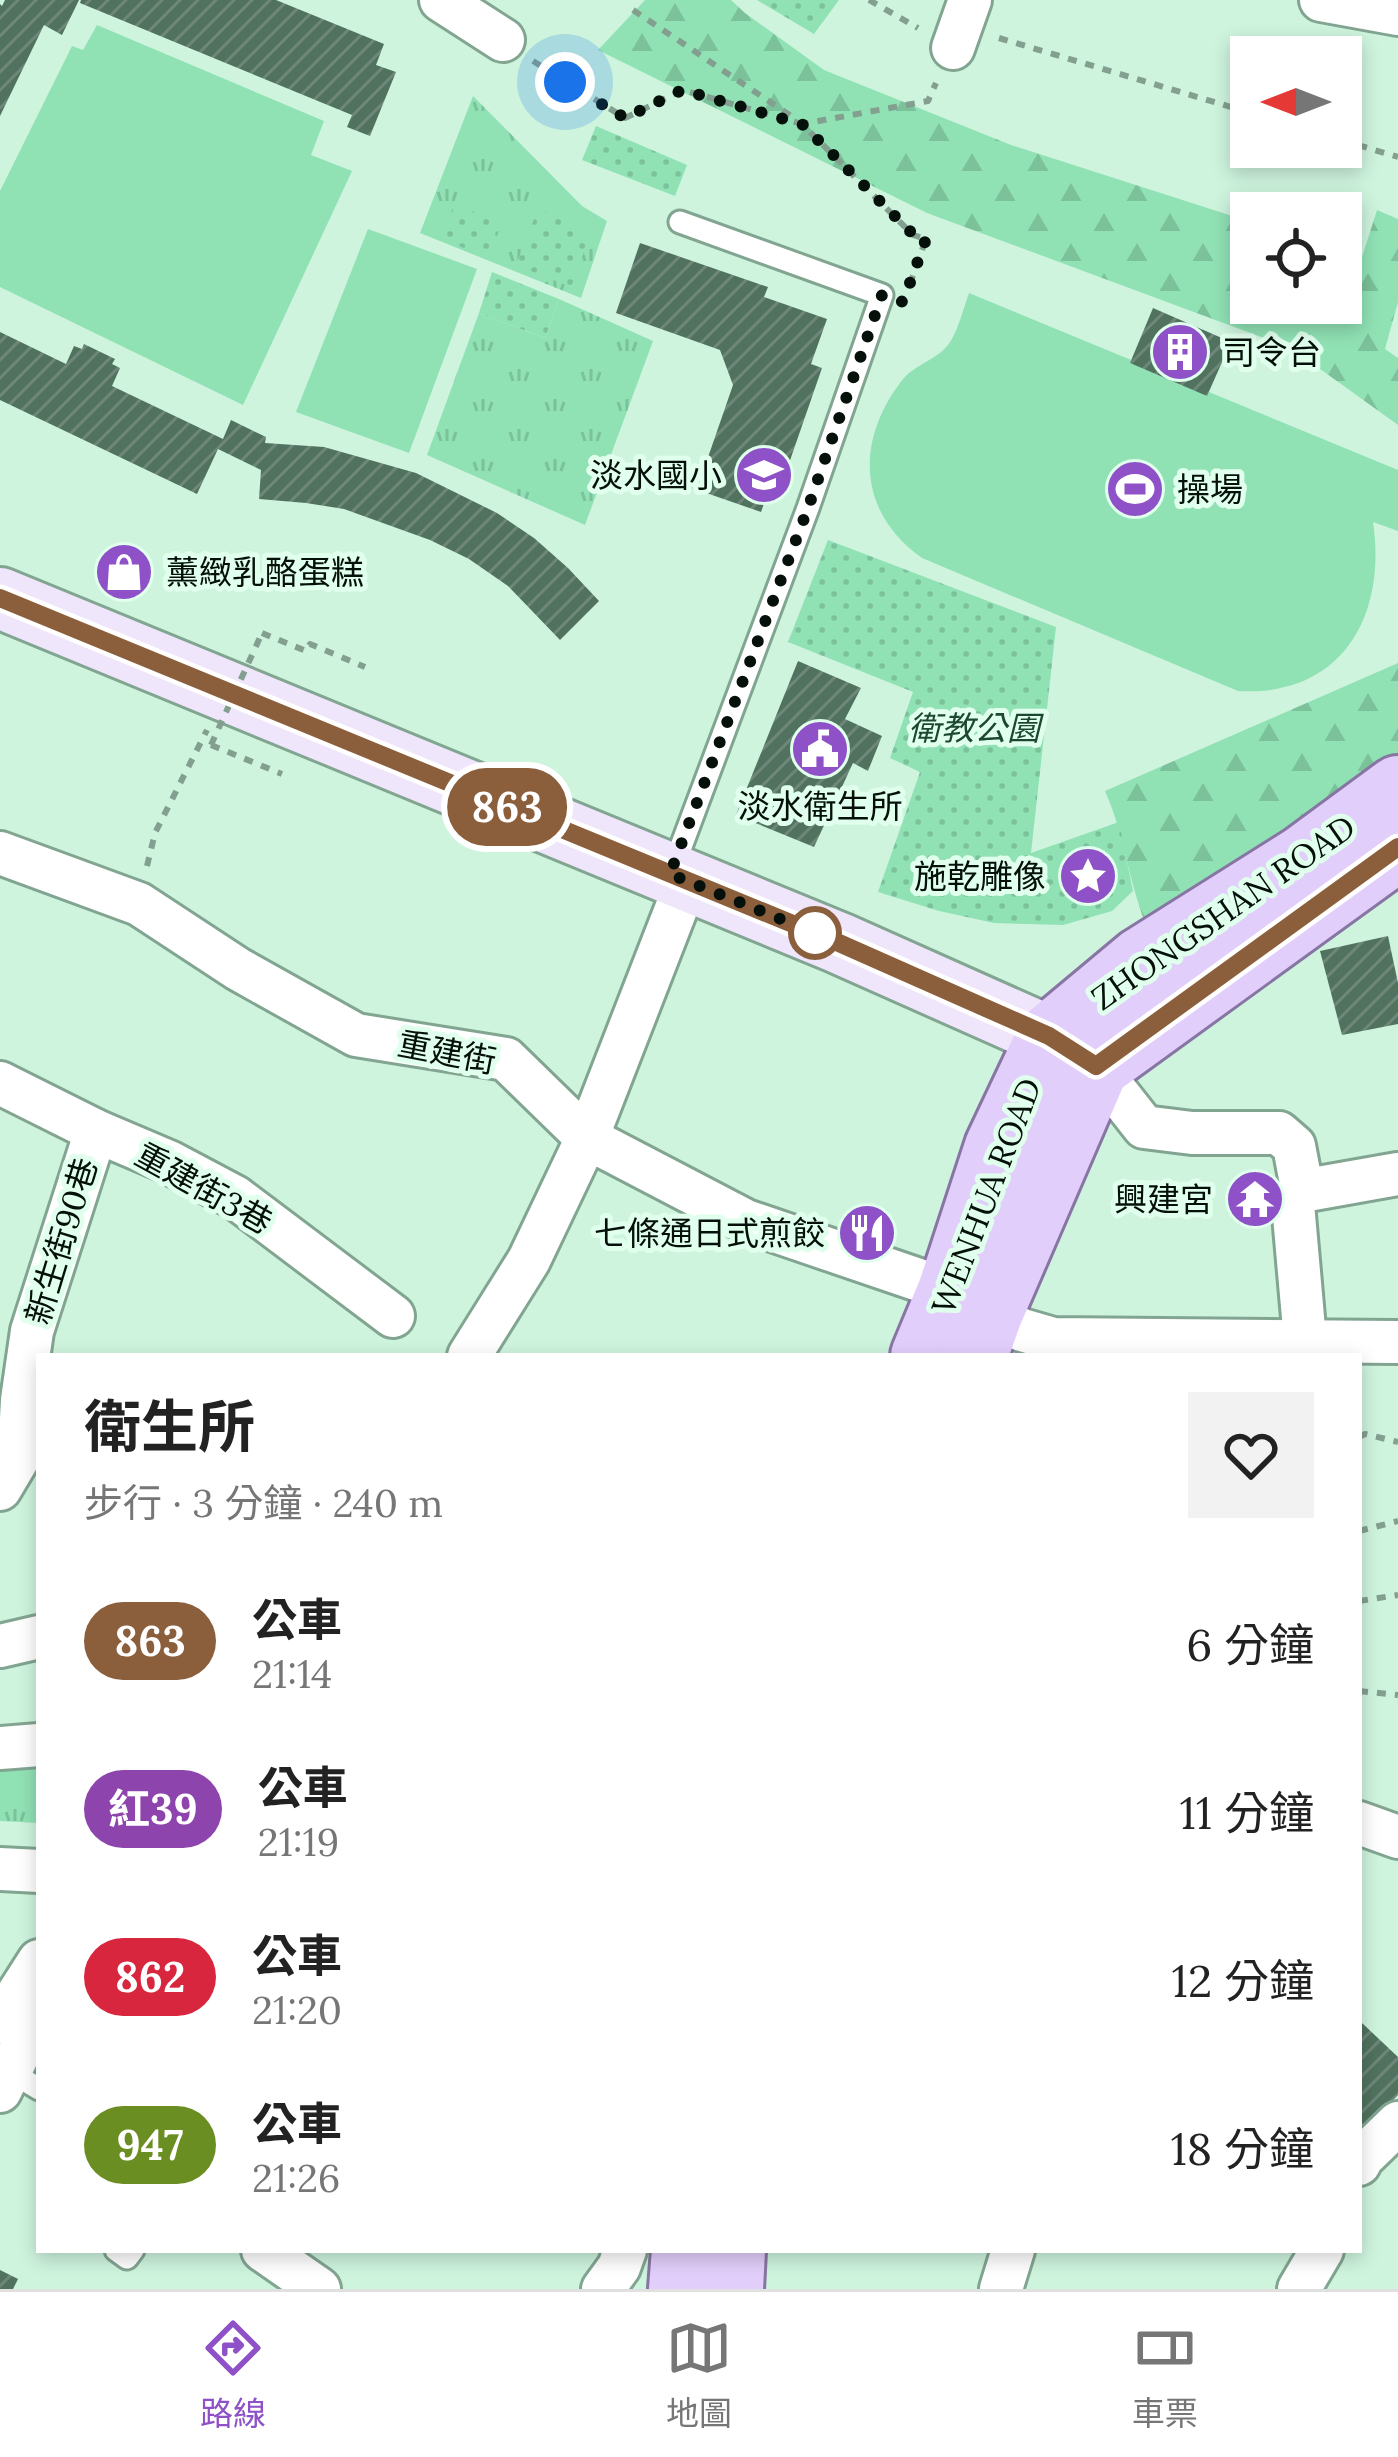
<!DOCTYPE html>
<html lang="zh-TW">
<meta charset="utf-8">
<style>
:root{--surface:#fff;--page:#f2f2f2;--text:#222;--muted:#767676;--line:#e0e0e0;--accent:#8e51c8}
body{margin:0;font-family:Lora,"Noto Sans TC",serif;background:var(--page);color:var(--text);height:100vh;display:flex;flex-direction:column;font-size:45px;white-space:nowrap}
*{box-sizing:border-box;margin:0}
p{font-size:39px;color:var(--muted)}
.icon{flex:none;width:66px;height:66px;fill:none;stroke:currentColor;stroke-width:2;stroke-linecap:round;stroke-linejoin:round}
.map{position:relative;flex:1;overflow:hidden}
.drawer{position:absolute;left:36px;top:1353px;width:1326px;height:900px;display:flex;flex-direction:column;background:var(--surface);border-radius:0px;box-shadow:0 6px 18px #0003}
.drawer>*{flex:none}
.badge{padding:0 24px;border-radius:39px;font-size:42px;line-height:78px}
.needle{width:78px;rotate:270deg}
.fabs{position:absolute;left:1230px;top:36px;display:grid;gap:24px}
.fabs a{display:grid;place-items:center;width:132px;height:132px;border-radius:0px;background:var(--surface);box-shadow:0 6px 18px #0003;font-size:60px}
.you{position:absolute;width:60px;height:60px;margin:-30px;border:9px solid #fff;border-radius:50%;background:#1a73e8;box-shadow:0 0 0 18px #1a73e833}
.map>.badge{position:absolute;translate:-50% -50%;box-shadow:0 0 0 6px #fff}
.round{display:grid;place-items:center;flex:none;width:126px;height:126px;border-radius:0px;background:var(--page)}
.head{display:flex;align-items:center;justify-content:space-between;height:204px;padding:0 48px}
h1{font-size:57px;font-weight:700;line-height:90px}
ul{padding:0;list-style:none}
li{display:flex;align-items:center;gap:36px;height:168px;padding:0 48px}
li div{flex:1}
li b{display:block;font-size:45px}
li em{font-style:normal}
li .badge{min-width:132px;font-weight:700;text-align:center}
.menu{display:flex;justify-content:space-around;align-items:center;height:168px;border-top:3px solid var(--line);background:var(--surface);font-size:33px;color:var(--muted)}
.menu a{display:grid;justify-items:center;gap:6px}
.menu .selected{color:var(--accent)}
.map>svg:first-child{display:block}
.grass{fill:url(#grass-tufts)}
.forest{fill:url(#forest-firs)}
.park{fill:url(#park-dots)}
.pitch{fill:#90e2b5}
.building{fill:url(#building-hatch)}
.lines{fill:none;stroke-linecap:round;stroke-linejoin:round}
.service-casing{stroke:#82a591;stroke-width:27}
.minor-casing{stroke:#82a591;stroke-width:48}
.secondary-casing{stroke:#82a591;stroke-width:66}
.primary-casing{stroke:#8776a3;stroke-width:72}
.path{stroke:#839f8f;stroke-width:6;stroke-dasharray:9 9;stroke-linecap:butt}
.service{stroke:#fff;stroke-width:21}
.minor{stroke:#fff;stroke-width:42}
.secondary{stroke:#f0e6fc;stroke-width:60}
.primary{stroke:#e2cefa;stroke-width:66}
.path-bridge{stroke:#839f8f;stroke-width:6;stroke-dasharray:9 9;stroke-linecap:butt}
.line-casing{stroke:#fff;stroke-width:27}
.line{stroke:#8b5e3c;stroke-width:18}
.walk{stroke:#041009;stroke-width:12;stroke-dasharray:0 21.6}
.stop-dot{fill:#fff;stroke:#8b5e3c;stroke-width:6}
.labels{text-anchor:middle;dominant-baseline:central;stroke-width:10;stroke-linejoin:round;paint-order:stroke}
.poi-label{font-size:33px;fill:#041009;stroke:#e1ffed;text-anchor:end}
.park-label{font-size:33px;font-style:italic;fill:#1c4832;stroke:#e1ffed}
.street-label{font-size:33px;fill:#041009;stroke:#e1ffed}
</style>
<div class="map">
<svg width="1398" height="2289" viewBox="0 0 1398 2289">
<defs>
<pattern id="grass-tufts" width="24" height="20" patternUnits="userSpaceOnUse" patternTransform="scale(3)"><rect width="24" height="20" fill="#90e2b5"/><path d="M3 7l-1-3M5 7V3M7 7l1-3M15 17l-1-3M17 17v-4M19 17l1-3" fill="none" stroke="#7bc19a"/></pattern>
<pattern id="forest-firs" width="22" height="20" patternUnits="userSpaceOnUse" patternTransform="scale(3)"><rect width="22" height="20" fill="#90e2b5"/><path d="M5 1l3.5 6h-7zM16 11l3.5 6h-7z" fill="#7bc19a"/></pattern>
<pattern id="park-dots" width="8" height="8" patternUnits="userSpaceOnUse" patternTransform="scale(3)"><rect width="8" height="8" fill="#90e2b5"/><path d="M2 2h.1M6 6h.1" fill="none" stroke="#7bc19a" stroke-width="1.8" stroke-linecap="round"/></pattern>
<pattern id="building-hatch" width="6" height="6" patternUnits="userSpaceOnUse" patternTransform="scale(3)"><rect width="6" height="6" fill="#50725f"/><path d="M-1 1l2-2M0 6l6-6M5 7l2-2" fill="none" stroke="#6e8779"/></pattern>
</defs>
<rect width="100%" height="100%" fill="#cef4de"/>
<!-- grass -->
<g class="grass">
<polygon points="473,96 582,206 607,221 581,298 420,233"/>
<polygon points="559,299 653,341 585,525 427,455 479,313 545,338"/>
<polygon points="39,1738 39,1823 0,1821 0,1747"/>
</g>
<!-- forest -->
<g class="forest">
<polygon points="645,0 731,0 745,13 824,70 1011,145 1251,222 1251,303 1341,303 1341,251 1362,257 1377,210 1398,219 1398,302 1385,349 1398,358 1398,425 1291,348 927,213 598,50"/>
<path d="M 1398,663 L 1398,758 L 1145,922 C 1128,879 1124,833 1105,791 Z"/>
</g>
<!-- park -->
<g class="park">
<polygon points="757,0 839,0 814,34"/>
<polygon points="596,126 687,165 675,196 582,160"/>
<polygon points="454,205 502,222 489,258 441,239"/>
<polygon points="538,209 591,233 571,287 516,265"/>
<polygon points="492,272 559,299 545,338 479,313"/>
<polygon points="828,540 1056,627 1031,853 1119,822 1133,891 1112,911 1063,925 994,923 939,911 878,892 920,772 890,758 913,692 788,642"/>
</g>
<!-- pitch -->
<g class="pitch">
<polygon points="97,25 324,121 311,155 352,171 243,405 0,287 0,191 72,46 83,50"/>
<polygon points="368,229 477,269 409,453 296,412"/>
<path d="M 969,293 L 1398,470 L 1398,531 L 1373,522 C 1387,616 1342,697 1238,691 L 922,558 C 857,512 855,440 903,379 C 915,365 937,359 948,345 C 957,334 964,307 969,293 Z"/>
</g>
<!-- building -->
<g class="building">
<polygon points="5,0 79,0 62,35 44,25 0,116 0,4 2,6"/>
<polygon points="81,0 276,0 384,44 376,65 396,72 370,136 347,127 352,115 80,3"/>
<polygon points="640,243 768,287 764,297 827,319 811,364 822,368 777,498 767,495 761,512 689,487 697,463 705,466 733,385 720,350 616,313"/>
<polygon points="1153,308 1231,342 1207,396 1130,363"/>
<polygon points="0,332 66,364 74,346 82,349 84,344 115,359 112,364 120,368 112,386 223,439 231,420 266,437 265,443 324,447 416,473 497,513 534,538 568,568 599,601 560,640 508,586 469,559 430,540 344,509 306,503 259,499 261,470 218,449 197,494 0,400"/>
<polygon points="798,661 861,688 845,719 882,736 868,771 853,763 814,847 736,815"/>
<polygon points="1388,936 1398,983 1398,1024 1342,1035 1320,951"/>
<polygon points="1362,2023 1398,2057 1398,2095 1367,2128 1359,2121 1359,2026"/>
<polygon points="0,2270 18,2279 13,2289 0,2289"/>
</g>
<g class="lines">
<!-- service casing -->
<g class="service-casing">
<g id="service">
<polyline points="673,868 808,508 882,295 680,222"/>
<polyline points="11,2072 39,2089"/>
<polyline points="116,2250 127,2258 133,2250"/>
</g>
</g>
<!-- minor casing -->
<g class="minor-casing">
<g id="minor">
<polyline points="441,0 503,40"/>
<polyline points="1321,0 1398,14"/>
<polyline points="953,48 970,0"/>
<polyline points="0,853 139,904 238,969 356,1035 506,1059 587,1138 746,1221 951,1291"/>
<polyline points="1096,1066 1144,1127 1192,1133 1279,1133 1294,1146 1302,1188 1313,1189 1398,1174"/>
<polyline points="0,1083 96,1131 169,1162 235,1197 393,1316"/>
<polyline points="1302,1188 1293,1204 1305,1340"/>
<polyline points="989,1314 1022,1330 1053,1339 1398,1342"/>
<polyline points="469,1356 529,1260 587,1138 687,881"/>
<polyline points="0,1489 19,1457 22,1400 32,1331 96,1131"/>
<polyline points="0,1646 39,1637"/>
<polyline points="0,1748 39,1745"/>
<polyline points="1359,1823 1398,1837"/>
<polyline points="0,1869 39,1871"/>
<polyline points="0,2022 39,1961"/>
<polyline points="0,2091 39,2013"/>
<polyline points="1359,2164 1362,2158 1398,2123"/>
<polyline points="263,2250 319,2289"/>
<polyline points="603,2289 619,2267 625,2250"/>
<polyline points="1001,2289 1013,2250"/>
<polyline points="1299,2289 1322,2250"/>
</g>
</g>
<!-- secondary casing -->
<g class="secondary-casing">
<polyline id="secondary" points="0,598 839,943 1050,1037 1092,1064"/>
</g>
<!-- primary casing -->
<g class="primary-casing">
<g id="primary">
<polyline points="924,1356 951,1291 998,1147 1050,1037 1141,961 1303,859 1398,789"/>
<polyline points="974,1356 989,1314 1096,1066 1398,847"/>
<polyline points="682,2289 685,2250"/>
<polyline points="730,2289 732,2250"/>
</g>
</g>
<!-- path -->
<g class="path">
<polyline points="869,0 918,28"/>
<polyline points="633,10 794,118"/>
<polyline points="999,38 1251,113"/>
<polyline points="533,61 625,118 683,90 802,124"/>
<polyline points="1341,140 1398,157"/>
<polyline points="910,284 926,239 913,235 802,124 928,101 936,83"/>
<polyline points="262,633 306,651 310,644 365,667"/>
<polyline points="211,745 282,774"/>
<polyline points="147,866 155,833 207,730"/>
<polyline points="1359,1437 1365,1434 1398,1442"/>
<polyline points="1359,1531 1398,1521"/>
<polyline points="1359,1601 1398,1595"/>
<polyline points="1359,1691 1398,1695"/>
</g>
<!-- service -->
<use href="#service" class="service"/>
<!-- minor -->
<use href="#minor" class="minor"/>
<!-- secondary -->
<use href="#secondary" class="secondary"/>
<!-- primary -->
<use href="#primary" class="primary"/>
<!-- path-bridge -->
<polyline class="path-bridge" points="211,745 262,633"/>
</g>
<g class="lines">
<!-- line casing -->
<g class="line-casing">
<polyline id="line" points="0,598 839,943 1049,1036 1096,1066 1398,847"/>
</g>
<!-- line -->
<use href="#line" class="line"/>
<!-- walk -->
<polyline class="walk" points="565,82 625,118 682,90 802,124 914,235 926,239 903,302 882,295 808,508 670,874 815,933"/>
</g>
<!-- icons -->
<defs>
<g id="building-disc" transform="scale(3)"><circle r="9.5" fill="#8e51c8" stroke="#e1ffed"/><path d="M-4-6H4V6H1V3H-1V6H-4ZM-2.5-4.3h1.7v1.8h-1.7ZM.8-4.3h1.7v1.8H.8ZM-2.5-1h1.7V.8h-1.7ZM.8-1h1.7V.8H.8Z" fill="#fff"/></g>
<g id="school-disc" transform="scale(3)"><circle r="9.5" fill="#8e51c8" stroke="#e1ffed"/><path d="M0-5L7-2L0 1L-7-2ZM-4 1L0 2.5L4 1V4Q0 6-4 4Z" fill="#fff"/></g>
<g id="stadium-disc" transform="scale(3)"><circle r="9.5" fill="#8e51c8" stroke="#e1ffed"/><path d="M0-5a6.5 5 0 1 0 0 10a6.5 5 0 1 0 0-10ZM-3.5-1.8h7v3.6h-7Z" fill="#fff"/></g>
<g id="shop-disc" transform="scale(3)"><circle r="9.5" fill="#8e51c8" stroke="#e1ffed"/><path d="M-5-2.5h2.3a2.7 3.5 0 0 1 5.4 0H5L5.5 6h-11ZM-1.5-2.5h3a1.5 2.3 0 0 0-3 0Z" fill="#fff"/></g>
<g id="civic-disc" transform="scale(3)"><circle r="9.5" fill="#8e51c8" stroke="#e1ffed"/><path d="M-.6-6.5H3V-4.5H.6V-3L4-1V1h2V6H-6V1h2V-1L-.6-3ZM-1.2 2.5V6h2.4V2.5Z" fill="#fff"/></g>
<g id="sight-disc" transform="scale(3)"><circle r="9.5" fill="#8e51c8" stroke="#e1ffed"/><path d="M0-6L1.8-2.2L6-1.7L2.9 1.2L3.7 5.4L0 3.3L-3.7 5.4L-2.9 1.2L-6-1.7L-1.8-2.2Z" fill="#fff"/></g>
<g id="temple-disc" transform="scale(3)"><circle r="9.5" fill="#8e51c8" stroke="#e1ffed"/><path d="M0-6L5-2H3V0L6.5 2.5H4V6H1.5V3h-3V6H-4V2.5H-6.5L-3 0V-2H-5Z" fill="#fff"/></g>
<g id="restaurant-disc" transform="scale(3)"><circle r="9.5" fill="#8e51c8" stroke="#e1ffed"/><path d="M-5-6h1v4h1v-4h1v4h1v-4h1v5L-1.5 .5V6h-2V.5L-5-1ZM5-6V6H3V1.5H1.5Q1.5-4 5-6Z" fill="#fff"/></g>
</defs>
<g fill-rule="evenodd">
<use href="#building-disc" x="1180" y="352"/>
<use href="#school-disc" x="764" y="475"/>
<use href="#stadium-disc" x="1135" y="489"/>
<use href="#shop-disc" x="124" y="572"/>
<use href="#civic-disc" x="820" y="749"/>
<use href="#sight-disc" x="1088" y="876"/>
<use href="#temple-disc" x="1255" y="1199"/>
<use href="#restaurant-disc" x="867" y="1233"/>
</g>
<!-- markers -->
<circle class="stop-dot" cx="815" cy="933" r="24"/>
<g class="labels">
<!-- poi labels -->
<g class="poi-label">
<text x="1222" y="352" text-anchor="start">司令台</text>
<text x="722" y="475">淡水國小</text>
<text x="1177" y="489" text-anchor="start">操場</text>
<text x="166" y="572" text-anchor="start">薰緻乳酪蛋糕</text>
<text x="820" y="806" text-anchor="middle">淡水衛生所</text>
<text x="1046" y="876">施乾雕像</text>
<text x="1213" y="1199">興建宮</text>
<text x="825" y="1233">七條通日式煎餃</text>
</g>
<!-- park labels -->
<g class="park-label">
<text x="974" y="728">衛教公園</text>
</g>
<!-- street labels -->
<g class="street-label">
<text transform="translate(1223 912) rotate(-35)">ZHONGSHAN ROAD</text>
<text transform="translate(447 1052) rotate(11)">重建街</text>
<text transform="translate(204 1188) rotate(29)">重建街3巷</text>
<text transform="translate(986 1196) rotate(-69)">WENHUA ROAD</text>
<text transform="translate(61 1241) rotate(-73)">新生街90巷</text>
</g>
</g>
</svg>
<div class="fabs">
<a><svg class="needle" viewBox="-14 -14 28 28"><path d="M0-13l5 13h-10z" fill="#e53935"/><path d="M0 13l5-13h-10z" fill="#767676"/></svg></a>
<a><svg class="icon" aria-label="locate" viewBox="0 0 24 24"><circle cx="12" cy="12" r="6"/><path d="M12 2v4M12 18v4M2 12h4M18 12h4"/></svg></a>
</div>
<div class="you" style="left:565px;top:82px"></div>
<b class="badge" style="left:507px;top:807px;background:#8b5e3c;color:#fff">863</b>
<section class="drawer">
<div class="head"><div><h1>衛生所</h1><p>步行 · 3 分鐘 · 240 m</p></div><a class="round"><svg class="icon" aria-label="heart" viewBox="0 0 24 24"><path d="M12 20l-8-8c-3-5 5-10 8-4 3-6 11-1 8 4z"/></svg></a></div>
<ul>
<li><span class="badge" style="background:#8b5e3c;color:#fff">863</span><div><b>公車</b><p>21:14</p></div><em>6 分鐘</em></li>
<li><span class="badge" style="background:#8e44ad;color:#fff">紅39</span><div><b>公車</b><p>21:19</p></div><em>11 分鐘</em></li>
<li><span class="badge" style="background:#d7263d;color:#fff">862</span><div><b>公車</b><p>21:20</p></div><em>12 分鐘</em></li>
<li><span class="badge" style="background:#6b8e23;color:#fff">947</span><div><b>公車</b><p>21:26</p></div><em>18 分鐘</em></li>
</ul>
</section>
</div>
<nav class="menu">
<a class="selected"><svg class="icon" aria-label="directions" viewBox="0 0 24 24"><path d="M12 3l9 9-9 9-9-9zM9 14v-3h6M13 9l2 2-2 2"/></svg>路線</a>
<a><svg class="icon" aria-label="map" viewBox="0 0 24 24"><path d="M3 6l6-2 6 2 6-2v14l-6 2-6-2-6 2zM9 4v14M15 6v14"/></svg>地圖</a>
<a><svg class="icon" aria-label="tickets" viewBox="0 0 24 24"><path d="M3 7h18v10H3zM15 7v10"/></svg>車票</a>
</nav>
